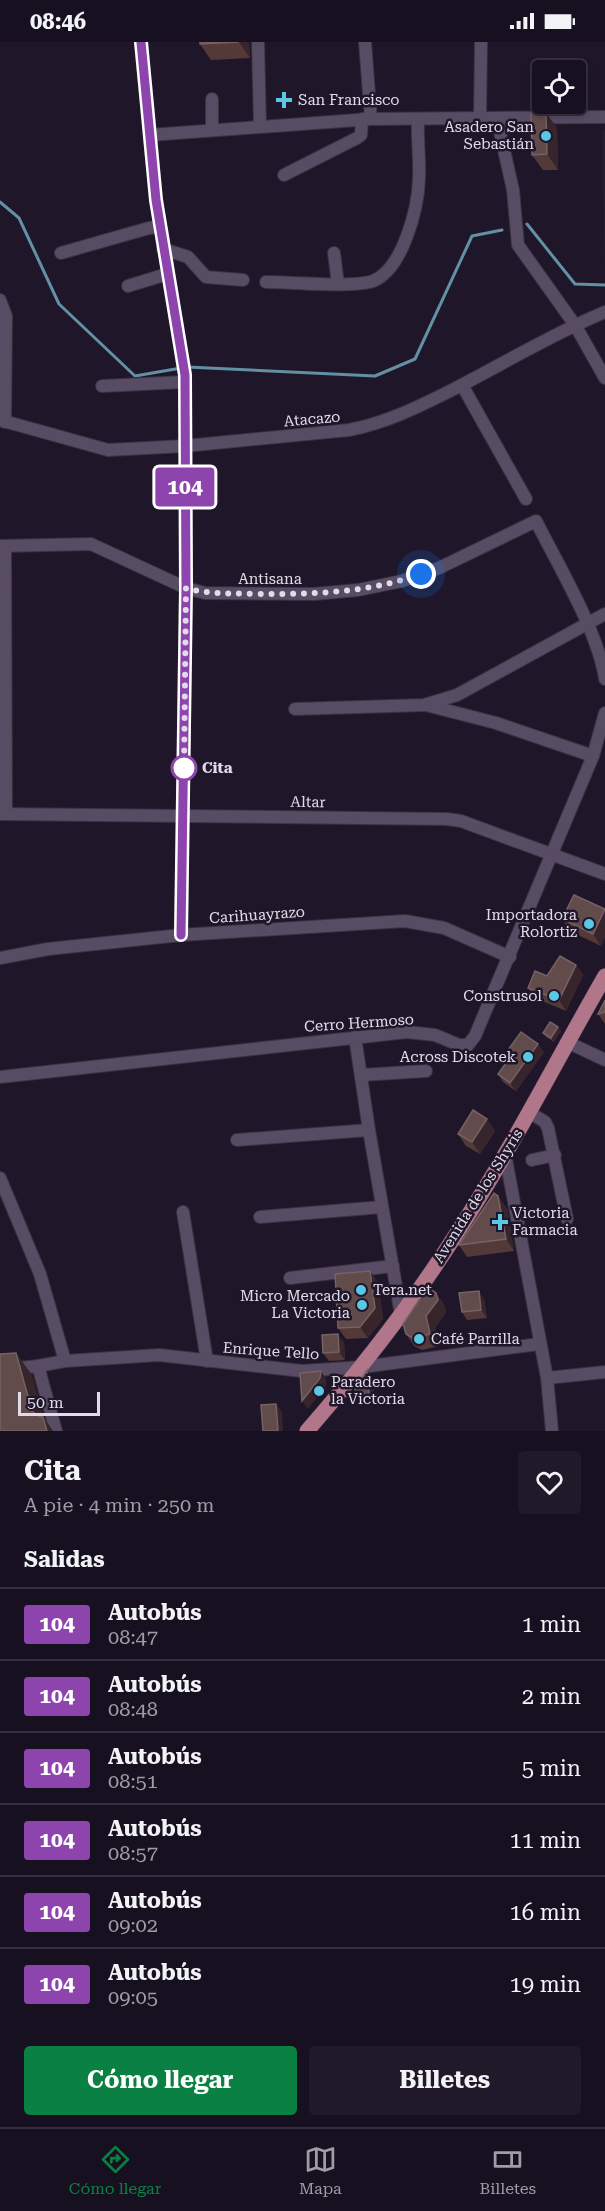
<!DOCTYPE html>
<html lang="es">
<meta charset="utf-8">
<style>
:root{--surface:#171020;--page:#201929;--text:#f1f3f6;--muted:#9e9da5;--line:#36303e;--accent:#0b8043}
body{margin:0;font-family:"Roboto Serif",serif;background:var(--page);color:var(--text);height:100vh;display:flex;flex-direction:column;font-size:22px;white-space:nowrap}
*{box-sizing:border-box;margin:0}
p{font-size:20px;color:var(--muted)}
.icon{flex:none;width:33px;height:33px;fill:none;stroke:currentColor;stroke-width:2;stroke-linecap:round;stroke-linejoin:round}
.map{position:relative;height:1389px;overflow:hidden}
.side{display:flex;flex-direction:column;background:var(--surface);flex:1}
.side>*{flex:none}
.badge{padding:0 12px;border-radius:4px;font-size:21px;line-height:39px}
.tools{position:absolute;left:532px;top:18px;display:grid;gap:12px}
.tools a{display:grid;place-items:center;width:54px;height:54px;border-radius:6px;background:var(--surface);box-shadow:0 3px 9px #0003,0 0 0 2px var(--line);font-size:30px}
.scale{position:absolute;left:18px;bottom:15px;width:82px;box-sizing:border-box;padding-left:6px;border:3px solid #e1dbe9;border-top:0;font-size:16px;line-height:21px;white-space:nowrap;color:#e1dbe9;-webkit-text-stroke:4px #1f162a;paint-order:stroke}
.you{position:absolute;width:30px;height:30px;margin:-15px;border:4px solid #fff;border-radius:50%;background:#1a73e8;box-shadow:0 0 0 9px #1a73e833}
.map>.badge{position:absolute;translate:-50% -50%;box-shadow:0 0 0 3px #fff}
h2{padding:0 24px;font-size:22px;line-height:54px}
.round{display:grid;place-items:center;flex:none;width:63px;height:63px;border-radius:6px;background:var(--page)}
.head{display:flex;align-items:center;justify-content:space-between;height:102px;padding:0 24px}
h1{font-size:28px;font-weight:700;line-height:45px}
.primary-button{display:flex;gap:12px;margin-top:auto;padding:12px 24px}
.primary-button a{flex:1;height:69px;border-radius:6px;background:var(--accent);color:#fff;font-size:24px;font-weight:700;line-height:69px;text-align:center}
.primary-button a+a{background:var(--page);color:var(--text)}
ul{padding:0;list-style:none}
li{display:flex;align-items:center;gap:18px;height:72px;padding:0 24px;border-top:2px solid var(--line)}
li div{flex:1}
li b{display:block;font-size:22px}
li em{font-style:normal}
li .badge{min-width:66px;font-weight:700;text-align:center}
.status{display:flex;justify-content:space-between;align-items:center;height:42px;padding:0 30px;background:var(--surface);direction:ltr}
.status svg{height:16px;fill:currentColor}
.tabs{display:flex;justify-content:space-around;align-items:center;height:84px;border-top:2px solid var(--line);background:var(--surface);font-size:16px;color:var(--muted)}
.tabs a{display:grid;justify-items:center;gap:3px}
.tabs .on{color:var(--accent)}
.map>svg:first-child{display:block}
.education{fill:#231f2f}
.lines{fill:none;stroke-linecap:round;stroke-linejoin:round}
.stream{stroke:#6291a3;stroke-width:3}
.minor-casing{stroke:#393341;stroke-width:14}
.major-casing{stroke:#393341;stroke-width:16}
.minor{stroke:#574c64;stroke-width:12}
.major{stroke:#b2768a;stroke-width:15}
.wall{fill:#533938}
.shaded-wall{fill:#38242b}
.building{fill:#624b4b;stroke:#766164;stroke-width:1.5}
.line-casing{stroke:#fff;stroke-width:14}
.line{stroke:#8e44ad;stroke-width:9}
.walk{stroke:#e1dbe9;stroke-width:6;stroke-dasharray:0 10.8}
.poi-dot{fill:#5ac8e5;stroke:#1f162a;stroke-width:2}
.stop-dot{fill:#fff;stroke:#8e44ad;stroke-width:3}
.labels{text-anchor:middle;dominant-baseline:central;stroke-width:5;stroke-linejoin:round;paint-order:stroke}
.poi-label{font-size:15px;fill:#e1dbe9;stroke:#1f162a;text-anchor:start}
.street-label{font-size:15px;fill:#e1dbe9;stroke:#1f162a}
.stop-label{font-size:15px;font-weight:bold;fill:#e1dbe9;stroke:#1f162a;text-anchor:start}
</style>
<div class="status"><b>08:46</b><svg viewBox="0 0 49 12"><path d="M0 12V9h3v3zM5 12V6h3v6zM10 12V3h3v9zM15 12V0h3v12zM26 1h20v11H26zM47 4h2v5h-2z"/></svg></div>
<div class="map">
<svg width="605" height="1389" viewBox="0 0 605 1389">
<rect width="100%" height="100%" fill="#1f162a"/>
<!-- education -->
<polygon class="education" points="602,88 605,88 605,238"/>
<g class="lines">
<!-- stream -->
<g class="stream">
<polyline points="0,160 19,176 59,262 135,334 181,326"/>
<polyline points="527,182 575,242 605,243"/>
<polyline points="187,325 375,334 415,317 472,194 502,188"/>
</g>
<!-- minor casing -->
<g class="minor-casing">
<g id="minor">
<polyline points="141,0 156,157 185,333 186,546 181,893"/>
<polyline points="258,0 260,85"/>
<polyline points="365,0 371,77"/>
<polyline points="212,57 212,88"/>
<polyline points="480,77 481,0"/>
<polyline points="497,77 513,148 518,203 575,283 605,336"/>
<polyline points="150,93 371,77 605,75"/>
<polyline points="284,133 357,96 361,93 362,77"/>
<polyline points="163,207 188,215 206,235 243,238"/>
<polyline points="61,211 149,186 160,185"/>
<polyline points="334,211 338,242"/>
<path d="M 266,240 C 290,240 353,246 373,239 C 403,227 418,166 419,137 C 420,117 417,97 418,77"/>
<polyline points="128,244 167,232"/>
<polyline points="0,258 6,274 5,380"/>
<polyline points="462,343 526,457"/>
<polyline points="102,344 185,340"/>
<path d="M 0,378 L 108,408 L 185,404 L 349,388 C 386,381 418,365 452,348 C 503,322 552,292 605,270"/>
<path d="M 0,504 L 91,502 L 186,546 L 205,551 L 314,552 L 358,548 L 402,539 L 439,526 L 536,479 C 558,523 598,589 605,637"/>
<polyline points="5,504 6,772"/>
<polyline points="426,663 496,681 593,714"/>
<polyline points="295,667 424,663 457,653 605,572"/>
<polyline points="0,772 447,777 461,779 605,832"/>
<polyline points="0,916 48,907 181,893 405,879 444,886 510,915"/>
<polyline points="355,995 369,1088 401,1273"/>
<polyline points="567,1000 605,1018"/>
<polyline points="361,1033 426,1029"/>
<polyline points="0,1035 407,990 435,993 459,1003 468,1003 475,994 593,714 605,671"/>
<polyline points="529,1070 545,1080 548,1086 567,1177"/>
<polyline points="237,1098 369,1088"/>
<polyline points="505,1112 547,1336 552,1389"/>
<polyline points="532,1118 555,1113"/>
<polyline points="0,1136 40,1232 65,1319"/>
<polyline points="183,1170 207,1319"/>
<polyline points="260,1175 382,1165"/>
<polyline points="290,1236 393,1224"/>
<polyline points="38,1324 56,1389"/>
<polyline points="0,1328 38,1324 65,1319 159,1313 302,1329 362,1325 539,1302"/>
<polyline points="547,1336 605,1330"/>
</g>
</g>
<!-- major casing -->
<g class="major-casing">
<path id="major" d="M 307,1389 C 361,1327 411,1263 455,1194 C 510,1110 555,1021 605,934"/>
</g>
<!-- minor -->
<use href="#minor" class="minor"/>
<!-- major -->
<use href="#major" class="major"/>
</g>
<!-- wall -->
<g class="wall">
<polygon points="249,0 250,16 211,18 200,2"/>
<polygon points="537,61 549,62 549,65 540,65"/>
<polygon points="546,71 557,86 558,128 543,128 532,113"/>
<polygon points="574,853 601,904 570,889 562,877"/>
<polygon points="576,923 583,933 566,969 535,956 528,946 547,934"/>
<polygon points="605,958 605,982 598,972"/>
<polygon points="558,985 561,989 554,1000 546,995 543,991"/>
<polygon points="508,1008 544,1010 516,1049 503,1040 498,1032 511,1013"/>
<polygon points="487,1077 495,1089 480,1112 466,1104 458,1092"/>
<polygon points="507,1166 514,1209 467,1215 459,1203"/>
<polygon points="378,1240 383,1277 368,1296 346,1297 338,1286"/>
<polygon points="484,1257 487,1276 467,1278 462,1270"/>
<polygon points="444,1262 446,1270 435,1286 439,1304 422,1308 414,1304 406,1292"/>
<polygon points="344,1300 345,1318 329,1319 323,1311"/>
<polygon points="367,1328 373,1336 375,1360 361,1361 355,1353"/>
</g>
<!-- shaded-wall -->
<g class="shaded-wall">
<polygon points="239,0 249,0 250,16"/>
<polygon points="546,71 557,86 558,128 547,112"/>
<polygon points="605,867 605,896 601,904 593,892"/>
<polygon points="576,923 583,933 566,969 559,958"/>
<polygon points="558,985 561,989 554,1000 551,996"/>
<polygon points="538,1002 544,1010 516,1049 510,1041"/>
<polygon points="487,1077 495,1089 480,1112 472,1100"/>
<polygon points="498,1154 507,1166 514,1209 506,1197"/>
<polygon points="370,1229 378,1240 383,1277 368,1296 360,1285"/>
<polygon points="479,1249 484,1257 487,1276 481,1268"/>
<polygon points="436,1251 444,1262 446,1270 435,1286 439,1304 430,1292 426,1274"/>
<polygon points="338,1292 344,1300 345,1318 339,1310"/>
<polygon points="16,1311 32,1333 44,1376 53,1389 46,1389 32,1369"/>
<polygon points="367,1328 373,1336 375,1360 369,1352"/>
<polygon points="321,1329 326,1337 326,1344 308,1367 302,1359"/>
<polygon points="276,1362 282,1370 283,1389 277,1389"/>
</g>
<!-- building -->
<g class="building">
<polygon points="200,0 239,0 200,2"/>
<rect x="537" y="48" width="6" height="13"/>
<polygon points="531,71 546,71 547,112 532,113"/>
<polygon points="574,853 605,867 593,892 562,877"/>
<polygon points="560,914 576,923 559,958 528,946 535,929 547,934"/>
<polygon points="605,958 605,970 598,972"/>
<polygon points="550,980 558,985 551,996 543,991"/>
<polygon points="521,990 538,1002 510,1041 498,1032 513,1011 508,1008"/>
<polygon points="473,1068 487,1077 472,1100 458,1092"/>
<polygon points="494,1151 498,1154 506,1197 459,1203"/>
<polygon points="370,1229 375,1266 360,1285 338,1286 335,1232"/>
<polygon points="432,1248 436,1251 438,1258 426,1274 430,1292 413,1296 406,1292 403,1282 425,1249"/>
<polygon points="479,1249 481,1268 462,1270 459,1251"/>
<polygon points="338,1292 339,1310 323,1311 322,1293"/>
<polygon points="16,1311 32,1369 38,1374 43,1375 47,1389 0,1389 0,1312"/>
<polygon points="367,1328 369,1352 355,1353 355,1347"/>
<polygon points="321,1329 320,1336 302,1359 300,1331"/>
<polygon points="276,1362 278,1388 277,1389 263,1389 261,1363"/>
</g>
<g class="lines">
<!-- line casing -->
<g class="line-casing">
<polyline id="line" points="141,0 156,158 185,333 186,546 181,893"/>
</g>
<!-- line -->
<use href="#line" class="line"/>
<!-- walk -->
<path class="walk" d="M 184,726 L 184,728 L 186,546 C 210,553 234,551 260,552 C 314,552 368,551 421,532"/>
</g>
<!-- markers -->
<g class="poi-dot">
<path d="M281 49h6v6h6v6h-6v6h-6v-6h-6v-6h6z"/>
<circle cx="546" cy="94" r="6"/>
<circle cx="589" cy="882" r="6"/>
<circle cx="554" cy="954" r="6"/>
<circle cx="528" cy="1015" r="6"/>
<path d="M497 1171h6v6h6v6h-6v6h-6v-6h-6v-6h6z"/>
<circle cx="361" cy="1248" r="6"/>
<circle cx="362" cy="1263" r="6"/>
<circle cx="419" cy="1297" r="6"/>
<circle cx="319" cy="1349" r="6"/>
</g>
<circle class="stop-dot" cx="184" cy="726" r="12"/>
<g class="labels">
<!-- poi labels -->
<g class="poi-label">
<text x="298" y="58">San Francisco</text>
<text x="534" y="85" text-anchor="end">Asadero San<tspan x="534" dy="17">Sebastián</tspan></text>
<text x="577" y="873" text-anchor="end">Importadora<tspan x="577" dy="17">Rolortiz</tspan></text>
<text x="542" y="954" text-anchor="end">Construsol</text>
<text x="516" y="1015" text-anchor="end">Across Discotek</text>
<text x="512" y="1171">Victoria<tspan x="512" dy="17">Farmacia</tspan></text>
<text x="373" y="1248">Tera.net</text>
<text x="350" y="1254" text-anchor="end">Micro Mercado<tspan x="350" dy="17">La Victoria</tspan></text>
<text x="431" y="1297">Café Parrilla</text>
<text x="331" y="1340">Paradero<tspan x="331" dy="17">la Victoria</tspan></text>
</g>
<!-- street labels -->
<g class="street-label">
<text transform="translate(312 377) rotate(-5)">Atacazo</text>
<text x="270" y="537">Antisana</text>
<text transform="translate(308 760) rotate(1)">Altar</text>
<text transform="translate(257 873) rotate(-4)">Carihuayrazo</text>
<text transform="translate(359 981) rotate(-4)">Cerro Hermoso</text>
<text transform="translate(478 1154) rotate(-58)">Avenida de los Shyris</text>
<text transform="translate(271 1309) rotate(4)">Enrique Tello</text>
</g>
<!-- stop labels -->
<g class="stop-label">
<text x="202" y="726">Cita</text>
</g>
</g>
</svg>
<div class="tools">
<a><svg class="icon" aria-label="locate" viewBox="0 0 24 24"><circle cx="12" cy="12" r="6"/><path d="M12 2v4M12 18v4M2 12h4M18 12h4"/></svg></a>
</div>
<div class="scale">50 m</div>
<div class="you" style="left:421px;top:532px"></div>
<b class="badge" style="left:185px;top:445px;background:#8e44ad;color:#fff">104</b>
</div>
<section class="side">
<div class="head"><div><h1>Cita</h1><p>A pie · 4 min · 250 m</p></div><a class="round"><svg class="icon" aria-label="heart" viewBox="0 0 24 24"><path d="M12 20l-8-8c-3-5 5-10 8-4 3-6 11-1 8 4z"/></svg></a></div>
<h2>Salidas</h2>
<ul>
<li><span class="badge" style="background:#8e44ad;color:#fff">104</span><div><b>Autobús</b><p>08:47</p></div><em>1 min</em></li>
<li><span class="badge" style="background:#8e44ad;color:#fff">104</span><div><b>Autobús</b><p>08:48</p></div><em>2 min</em></li>
<li><span class="badge" style="background:#8e44ad;color:#fff">104</span><div><b>Autobús</b><p>08:51</p></div><em>5 min</em></li>
<li><span class="badge" style="background:#8e44ad;color:#fff">104</span><div><b>Autobús</b><p>08:57</p></div><em>11 min</em></li>
<li><span class="badge" style="background:#8e44ad;color:#fff">104</span><div><b>Autobús</b><p>09:02</p></div><em>16 min</em></li>
<li><span class="badge" style="background:#8e44ad;color:#fff">104</span><div><b>Autobús</b><p>09:05</p></div><em>19 min</em></li>
</ul>
<div class="primary-button"><a>Cómo llegar</a><a>Billetes</a></div>
</section>
<nav class="tabs">
<a class="on"><svg class="icon" aria-label="directions" viewBox="0 0 24 24"><path d="M12 3l9 9-9 9-9-9zM9 14v-3h6M13 9l2 2-2 2"/></svg>Cómo llegar</a>
<a><svg class="icon" aria-label="map" viewBox="0 0 24 24"><path d="M3 6l6-2 6 2 6-2v14l-6 2-6-2-6 2zM9 4v14M15 6v14"/></svg>Mapa</a>
<a><svg class="icon" aria-label="tickets" viewBox="0 0 24 24"><path d="M3 7h18v10H3zM15 7v10"/></svg>Billetes</a>
</nav>
